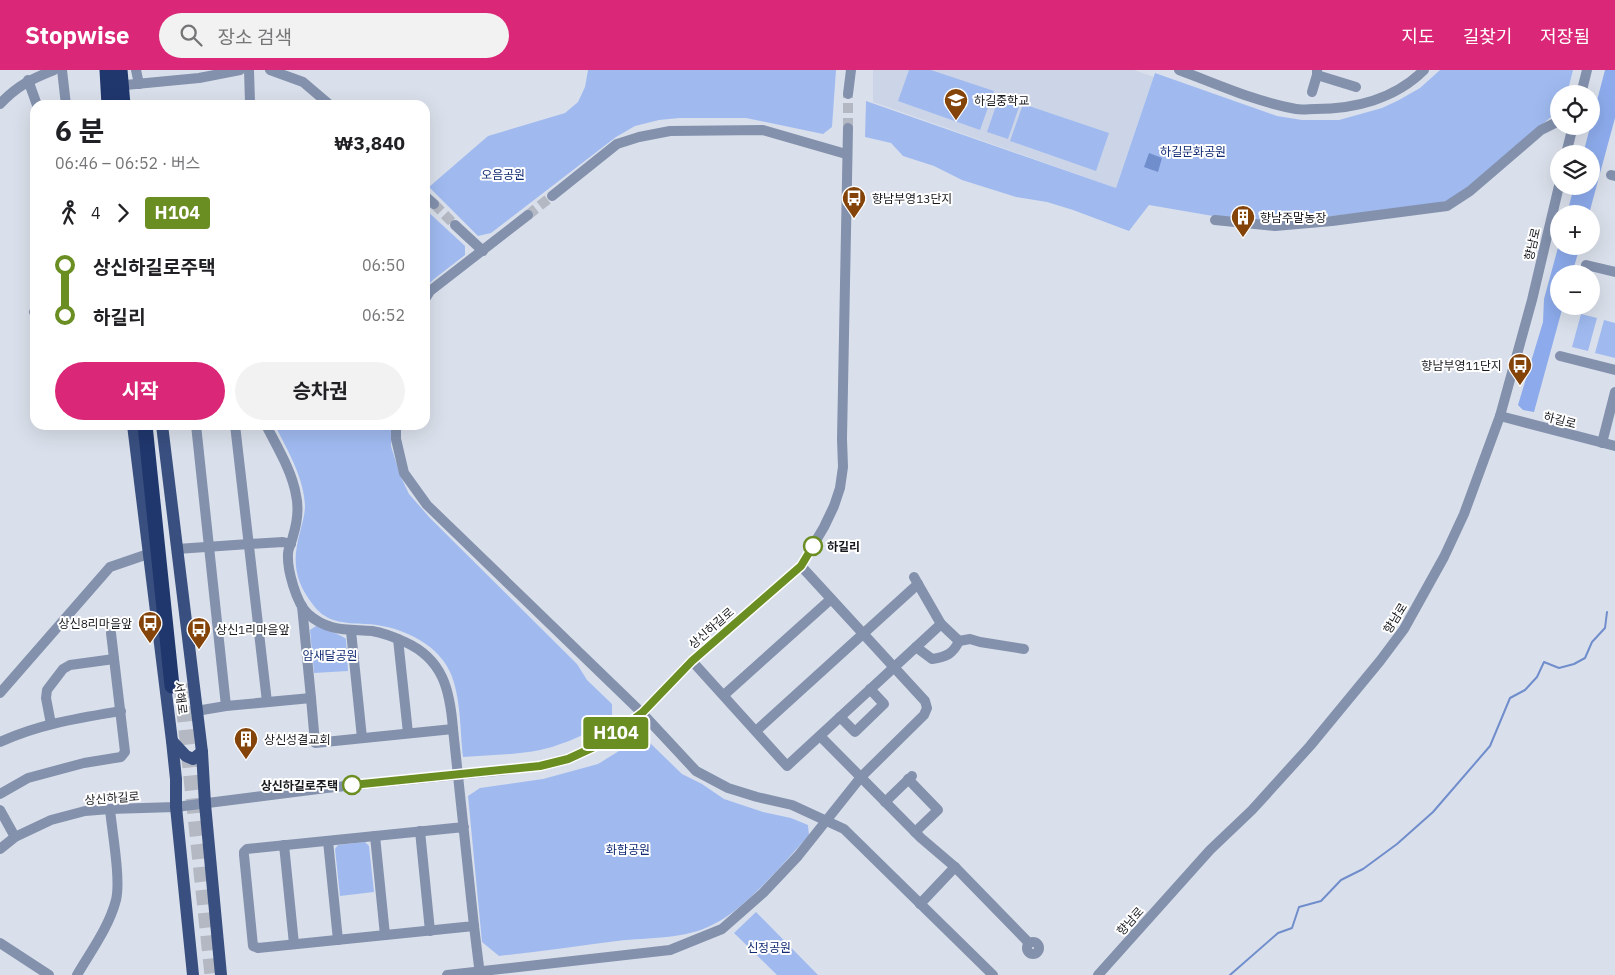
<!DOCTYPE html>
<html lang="ko">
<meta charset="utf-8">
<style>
:root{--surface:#fff;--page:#f2f2f2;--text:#202124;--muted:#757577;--accent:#db2777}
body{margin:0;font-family:"IBM Plex Sans","Noto Sans KR",sans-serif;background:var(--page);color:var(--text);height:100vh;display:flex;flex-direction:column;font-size:19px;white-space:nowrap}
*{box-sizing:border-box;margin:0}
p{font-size:16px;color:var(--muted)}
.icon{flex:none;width:28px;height:28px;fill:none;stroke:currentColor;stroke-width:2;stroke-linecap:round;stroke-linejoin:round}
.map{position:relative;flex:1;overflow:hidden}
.side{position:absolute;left:30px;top:30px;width:400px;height:330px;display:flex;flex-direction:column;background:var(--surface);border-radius:15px;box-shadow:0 5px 20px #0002}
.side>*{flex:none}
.badge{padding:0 10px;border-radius:4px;font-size:18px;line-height:32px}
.fabs{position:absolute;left:1550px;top:15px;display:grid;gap:10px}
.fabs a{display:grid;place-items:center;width:50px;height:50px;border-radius:50%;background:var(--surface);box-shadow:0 5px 20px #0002;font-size:25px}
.map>.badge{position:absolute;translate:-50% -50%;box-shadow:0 0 0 2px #fff}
.legs{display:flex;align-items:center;gap:8px;height:55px;padding:0 25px;font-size:16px}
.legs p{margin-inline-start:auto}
.head{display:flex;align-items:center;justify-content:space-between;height:85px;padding:0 25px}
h1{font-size:28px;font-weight:700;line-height:38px}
.action{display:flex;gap:10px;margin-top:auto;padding:10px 25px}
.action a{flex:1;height:58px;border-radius:30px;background:var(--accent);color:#fff;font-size:20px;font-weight:700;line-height:58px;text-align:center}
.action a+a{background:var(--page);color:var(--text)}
ul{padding:0 25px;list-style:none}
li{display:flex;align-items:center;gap:18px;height:50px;font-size:19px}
li i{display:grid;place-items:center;width:8px;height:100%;margin:0 6px;background:currentColor}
li i::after{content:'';width:12px;height:12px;margin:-6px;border:4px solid;border-radius:50%;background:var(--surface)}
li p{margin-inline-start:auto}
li:first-child i{background:linear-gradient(#0000 50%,currentColor 0)}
li:last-child i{background:linear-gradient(currentColor 50%,#0000 0)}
header{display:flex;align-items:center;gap:30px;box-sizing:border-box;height:70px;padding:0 25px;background:var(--accent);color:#fff}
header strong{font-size:24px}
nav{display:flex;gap:28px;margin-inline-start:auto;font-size:18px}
.search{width:350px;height:45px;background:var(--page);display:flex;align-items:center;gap:12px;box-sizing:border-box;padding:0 18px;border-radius:28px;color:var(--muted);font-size:19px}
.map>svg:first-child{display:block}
.built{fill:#ccd5e7}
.green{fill:#a0baf0}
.forest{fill:#8dabec}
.water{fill:#708dcc}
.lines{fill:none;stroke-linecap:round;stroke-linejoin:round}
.stream{stroke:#708dcc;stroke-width:2}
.minor-tunnel{stroke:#b3b8c2;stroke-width:10;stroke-dasharray:10 5;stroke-linecap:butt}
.highway-tunnel{stroke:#b3b8c2;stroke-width:15;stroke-dasharray:15 8;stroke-linecap:butt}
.minor{stroke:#8391ad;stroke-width:10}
.major{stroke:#394f7f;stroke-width:12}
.highway{stroke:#20376e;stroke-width:15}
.line-1-casing{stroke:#fff;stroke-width:11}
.line-1{stroke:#6b8e23;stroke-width:8}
.stop-1-dot{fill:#fff;stroke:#6b8e23;stroke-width:2.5}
.labels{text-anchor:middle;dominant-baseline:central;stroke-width:4;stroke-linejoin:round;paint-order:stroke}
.poi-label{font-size:12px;fill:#17191d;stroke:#fff;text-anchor:start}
.park-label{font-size:12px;fill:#112b74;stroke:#fff}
.street-label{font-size:12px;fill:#17191d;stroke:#fff}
.stop-label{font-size:12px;font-weight:bold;fill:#17191d;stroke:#fff;text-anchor:start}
</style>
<header>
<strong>Stopwise</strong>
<div class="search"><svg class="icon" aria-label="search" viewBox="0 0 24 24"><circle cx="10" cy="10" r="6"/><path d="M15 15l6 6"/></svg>장소 검색</div>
<nav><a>지도</a><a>길찾기</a><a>저장됨</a></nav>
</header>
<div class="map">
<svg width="1615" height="905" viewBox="0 0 1615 905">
<rect width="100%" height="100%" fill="#dae0eb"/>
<!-- built -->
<polygon class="built" points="873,0 1134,0 1154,7 1116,118 873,32"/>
<!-- green -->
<g class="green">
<polygon points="588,0 836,0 832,57 823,64 746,48 680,48 659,50 635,56 616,67 491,163 478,166 429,117 488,66 565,43 578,32 585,17"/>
<polygon points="909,0 931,0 994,21 980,60 898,31"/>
<polygon points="1440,0 1573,0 1567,24 1559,24 1559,40 1471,116 1449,130 1427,136 1266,153 1213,146 1149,135 1129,161 1073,140 1047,132 1016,127 962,110 934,96 903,86 891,73 865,67 866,31 1116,118 1155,3 1277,46 1302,50 1339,50 1382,38 1399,30 1420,18"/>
<polygon points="999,27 1020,34 1008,69 987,62"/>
<polygon points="1023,34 1109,63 1096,101 1010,71"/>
<polygon points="425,139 465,176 465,185 434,209 425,218"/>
<polygon points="1581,244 1597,248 1588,281 1572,277"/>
<polygon points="1604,250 1615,253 1615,288 1595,283"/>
<path d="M 275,355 L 392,355 L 391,376 L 400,405 L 409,424 L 430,448 L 577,594 L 587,610 L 612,634 L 612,645 C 598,661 560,676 540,680 C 515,685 488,685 463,687 C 460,661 461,626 450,602 C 436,571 396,555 365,554 C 345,553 327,553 314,536 C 294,511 292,491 300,462 C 302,453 305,445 305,436 C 304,407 287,380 275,355 Z"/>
<path d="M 316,556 C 324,560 341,564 346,569 L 348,601 L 314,603 L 310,560 Z"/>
<path d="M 635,671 L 648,671 L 682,704 L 702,714 L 724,729 L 763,742 L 791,748 L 808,755 L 809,765 C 784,793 747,837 714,854 C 684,870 651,867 617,871 C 578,876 539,882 499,886 L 482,872 L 468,726 L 480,718 L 543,709 L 598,694 Z"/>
<polygon points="365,772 369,776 374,822 340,826 335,779 338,775"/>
<polygon points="756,842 818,905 777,905 734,863"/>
</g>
<!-- forest -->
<g class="forest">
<polygon points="1605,0 1615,0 1615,48 1589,144 1567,144 1574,116 1591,116 1591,84 1583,84"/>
<polygon points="1559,174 1559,176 1580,176 1572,204 1559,204 1559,236 1563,236 1534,342 1523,340 1518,335 1543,252 1544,229"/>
</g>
<!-- water -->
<polygon class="water" points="1149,83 1162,88 1158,102 1144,97"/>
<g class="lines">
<!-- stream -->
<polyline class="stream" points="1230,905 1278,863 1292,858 1299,837 1321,831 1341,810 1363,799 1397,774 1433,742 1490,676 1510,628 1525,620 1537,607 1544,592 1559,598 1574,594 1585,588 1592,572 1605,558 1607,542"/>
<!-- minor-tunnel -->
<g class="minor-tunnel">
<polyline points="848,58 848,24"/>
<polyline points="434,134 455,155"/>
<polyline points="528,145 552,126"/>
<polyline points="506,700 540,696"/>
</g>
<!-- highway-tunnel -->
<polyline class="highway-tunnel" points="181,614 212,905"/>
<!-- minor -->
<g class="minor">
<polyline points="62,0 66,35"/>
<polyline points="136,0 139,14"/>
<polyline points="249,0 250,32"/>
<polyline points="270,0 303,12 330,35"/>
<path d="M 1179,0 C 1217,14 1256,32 1296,39 C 1302,40 1309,39 1315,39 C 1354,39 1395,29 1424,0"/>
<polyline points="1317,0 1317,5 1356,17"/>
<polyline points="28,10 37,35"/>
<polyline points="115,16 199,8 240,0"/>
<polyline points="1312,22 1317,5"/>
<polyline points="848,24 851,0"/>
<polyline points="1581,24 1587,0"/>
<path d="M 0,34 C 17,16 31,9 54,0"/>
<polyline points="1566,84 1573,56"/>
<polyline points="1611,105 1615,106"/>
<polyline points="425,126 434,134"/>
<polyline points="552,126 617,74 639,67 670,61 763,60 846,84"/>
<polyline points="1215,150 1275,156 1332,151 1447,136 1470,121 1541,60 1559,51"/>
<polyline points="455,155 483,181"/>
<polyline points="1586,195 1615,202"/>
<polyline points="425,229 430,221 528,145"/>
<polyline points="34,242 35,242"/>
<polyline points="1560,286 1615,300"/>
<polyline points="1500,346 1615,376"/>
<polyline points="196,355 226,636 311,628 302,536"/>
<polyline points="235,355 267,632"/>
<path d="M 266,355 C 277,377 292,401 296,425 C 299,438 297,453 293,466 C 292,472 288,478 288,484 C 287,499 296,533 308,544 C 328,562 348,559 372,561 C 384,563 394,567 405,572 C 443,589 450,620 453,659 L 315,673 L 311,628"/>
<polyline points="396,355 396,369 404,403 427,435 642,643 696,701 728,718 757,727 792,735 844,759 993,905"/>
<polyline points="1602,373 1615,322"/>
<polyline points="177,479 249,474 283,472 291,474"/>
<polyline points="351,561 362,668"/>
<polyline points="398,569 408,663"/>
<polyline points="959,571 970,569 980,572 1024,579"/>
<path d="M 916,577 L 932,589 C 946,587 953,584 959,571 L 941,554"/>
<polyline points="692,591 787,696 941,554 918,514"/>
<polyline points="0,623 110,497 148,484"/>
<polyline points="724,625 831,529"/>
<polyline points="196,641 226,636"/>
<polyline points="840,647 855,662 884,634 870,619"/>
<polyline points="51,654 46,628 47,620 63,599 70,595 114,589"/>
<polyline points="453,659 474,856 258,878 253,876 244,785 244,782 247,779 464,757"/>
<polyline points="756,661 918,514 914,507"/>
<polyline points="820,666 921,768 955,797 1029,873"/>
<path d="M 0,672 C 39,654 79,648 121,641"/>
<polyline points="540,696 568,689 594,677 618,661 642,643 692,591 801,496 824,457 834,436 840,418 843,397 842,369 848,58"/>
<polyline points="908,709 938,740 915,762"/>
<polyline points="0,724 28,708 84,693 121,687 125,682 111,563"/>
<polyline points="885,732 912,706"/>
<polyline points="0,740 15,767"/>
<polyline points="420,761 430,861"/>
<polyline points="375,766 385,865"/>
<polyline points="328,771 338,870"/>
<polyline points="284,775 294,874"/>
<polyline points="0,779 15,767 51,750 85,741 110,739 176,737 326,718 506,700"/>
<polyline points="920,834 955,797"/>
<polyline points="474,856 480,905"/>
<circle cx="1033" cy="878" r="6"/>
<polyline points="0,873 49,905"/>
<path d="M 77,905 C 91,881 109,857 116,830 C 121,809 112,762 110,739"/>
<polyline points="447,905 670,880 722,859 763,823 798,786 861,707 924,645 927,638 925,631 801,496"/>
<polyline points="1098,905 1210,780 1252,740 1310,676 1380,591 1404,559 1444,487 1464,444 1500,346 1532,230 1559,116"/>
</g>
<!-- major -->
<g class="major">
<polyline points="133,355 172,671 176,709 176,737 193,905"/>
<polyline points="162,355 202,682 205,734 221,905"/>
<polyline points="172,671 186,686 193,689 202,682"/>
</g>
<!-- highway -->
<g class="highway">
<polyline points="107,0 109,35"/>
<polyline points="120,0 123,35"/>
<polyline points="145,355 172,616"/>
</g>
</g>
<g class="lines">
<!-- line-1 casing -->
<g class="line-1-casing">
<polyline id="line-1" points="352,715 540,696 568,689 594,677 618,661 642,643 692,591 801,496 813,476"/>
</g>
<!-- line-1 -->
<use href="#line-1" class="line-1"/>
</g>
<!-- icons -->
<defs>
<g id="school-pin" transform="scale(1.25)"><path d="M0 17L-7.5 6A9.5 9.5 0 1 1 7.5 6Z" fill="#834309" stroke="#fff"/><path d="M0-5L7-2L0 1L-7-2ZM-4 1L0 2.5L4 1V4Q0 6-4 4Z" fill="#fff"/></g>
<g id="bus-pin" transform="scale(1.25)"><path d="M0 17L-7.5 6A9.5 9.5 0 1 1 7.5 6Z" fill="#834309" stroke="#fff"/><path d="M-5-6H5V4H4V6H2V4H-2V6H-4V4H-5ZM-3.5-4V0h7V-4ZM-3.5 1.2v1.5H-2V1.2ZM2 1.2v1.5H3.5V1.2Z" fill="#fff"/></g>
<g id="building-pin" transform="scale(1.25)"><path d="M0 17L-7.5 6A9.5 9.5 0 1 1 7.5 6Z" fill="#834309" stroke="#fff"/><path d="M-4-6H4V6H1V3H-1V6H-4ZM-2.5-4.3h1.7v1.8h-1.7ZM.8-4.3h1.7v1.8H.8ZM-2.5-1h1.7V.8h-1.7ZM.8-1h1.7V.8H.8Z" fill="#fff"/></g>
</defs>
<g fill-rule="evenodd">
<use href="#school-pin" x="956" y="30"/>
<use href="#bus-pin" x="854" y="128"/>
<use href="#building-pin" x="1243" y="147"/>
<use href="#bus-pin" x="1520" y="295"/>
<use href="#bus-pin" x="150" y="553"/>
<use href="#bus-pin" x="199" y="559"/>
<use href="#building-pin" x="246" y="669"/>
</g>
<!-- markers -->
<g class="stop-1-dot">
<circle cx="813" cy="476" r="9"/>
<circle cx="352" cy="715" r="9"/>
</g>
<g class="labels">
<!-- poi labels -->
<g class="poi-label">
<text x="974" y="30">하길중학교</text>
<text x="872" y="128">향남부영13단지</text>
<text x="1260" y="147">향남주말농장</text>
<text x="1502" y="295" text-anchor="end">향남부영11단지</text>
<text x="132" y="553" text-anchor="end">상신8리마을앞</text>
<text x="216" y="559">상신1리마을앞</text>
<text x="264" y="669">상신성결교회</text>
</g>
<!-- park labels -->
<g class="park-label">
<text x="1193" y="81">하길문화공원</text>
<text x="503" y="104">오음공원</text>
<text x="330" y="585">암새달공원</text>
<text x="628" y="779">화합공원</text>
<text x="769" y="877">신정공원</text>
</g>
<!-- street labels -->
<g class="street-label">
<text transform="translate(1532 174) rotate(-77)">향남로</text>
<text transform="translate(1560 350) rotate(14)">하길로</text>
<text transform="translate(1395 548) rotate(-58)">향남로</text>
<text transform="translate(711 558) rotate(-41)">상신하길로</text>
<text transform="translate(181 628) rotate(83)">서해로</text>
<text transform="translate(112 728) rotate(-4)">상신하길로</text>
<text transform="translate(1130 851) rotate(-48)">향남로</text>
</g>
<!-- stop labels -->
<g class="stop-label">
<text x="827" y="476">하길리</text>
<text x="338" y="715" text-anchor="end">상신하길로주택</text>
</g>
</g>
</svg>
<div class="fabs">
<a><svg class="icon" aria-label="locate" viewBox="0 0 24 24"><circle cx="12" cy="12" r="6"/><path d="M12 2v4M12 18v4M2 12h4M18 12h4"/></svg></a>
<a><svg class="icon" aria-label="layers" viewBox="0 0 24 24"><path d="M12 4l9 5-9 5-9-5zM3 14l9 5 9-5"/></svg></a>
<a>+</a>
<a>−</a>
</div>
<b class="badge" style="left:616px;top:663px;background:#6b8e23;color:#fff">H104</b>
<section class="side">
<div class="head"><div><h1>6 분</h1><p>06:46 – 06:52 · 버스</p></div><b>₩3,840</b></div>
<div class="legs"><svg class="icon" aria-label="walk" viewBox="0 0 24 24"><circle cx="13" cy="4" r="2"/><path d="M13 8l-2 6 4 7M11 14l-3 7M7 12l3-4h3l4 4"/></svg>4<svg class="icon" aria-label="forward" viewBox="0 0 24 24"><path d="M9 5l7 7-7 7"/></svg><b class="badge" style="background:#6b8e23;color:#fff">H104</b></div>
<ul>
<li><i style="color:#6b8e23"></i><b>상신하길로주택</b><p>06:50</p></li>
<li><i style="color:#6b8e23"></i><b>하길리</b><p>06:52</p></li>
</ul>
<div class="action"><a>시작</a><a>승차권</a></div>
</section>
</div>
